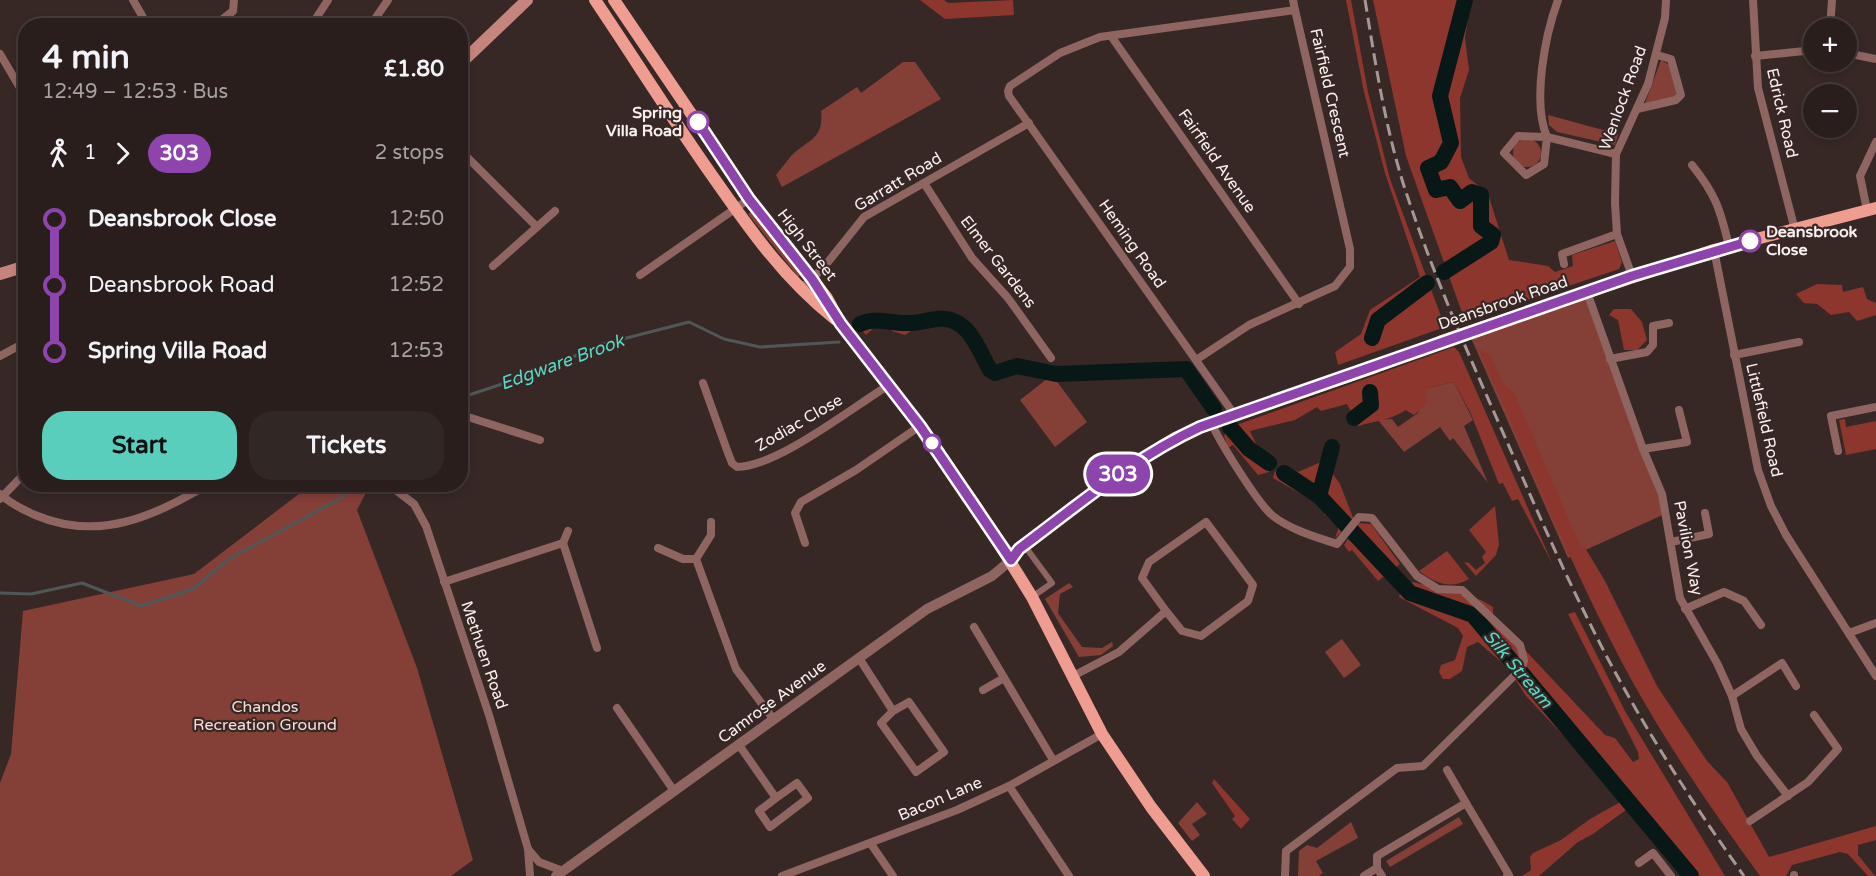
<!DOCTYPE html>
<meta charset="utf-8">
<style>
:root{--surface:#291e1c;--page:#312725;--text:#f1f3f6;--muted:#a5a2a3;--line:#453c3b;--accent:#5acebd}
body{margin:0;font-family:"Varela Round",sans-serif;background:var(--page);color:var(--text);height:100vh;display:flex;flex-direction:column;font-size:22px;white-space:nowrap}
*{box-sizing:border-box;margin:0}
p{font-size:20px;color:var(--muted)}
.icon{flex:none;width:33px;height:33px;fill:none;stroke:currentColor;stroke-width:2;stroke-linecap:round;stroke-linejoin:round}
.map{position:relative;flex:1;overflow:hidden}
.drawer{position:absolute;left:18px;top:18px;width:450px;height:474px;display:flex;flex-direction:column;background:var(--surface);border-radius:24px;box-shadow:0 3px 9px #0003,0 0 0 2px var(--line)}
.drawer>*{flex:none}
.badge{padding:0 12px;border-radius:20px;font-size:21px;line-height:39px}
.controls{position:absolute;left:1803px;top:18px;display:grid;gap:12px}
.controls a{display:grid;place-items:center;width:54px;height:54px;border-radius:50%;background:var(--surface);box-shadow:0 3px 9px #0003,0 0 0 2px var(--line);font-size:30px}
.map>.badge{position:absolute;translate:-50% -50%;box-shadow:0 0 0 3px #fff}
.legs{display:flex;align-items:center;gap:9px;height:66px;padding:0 24px;font-size:20px}
.legs p{margin-inline-start:auto}
.summary{display:flex;align-items:center;justify-content:space-between;height:102px;padding:0 24px}
h1{font-size:33px;font-weight:700;line-height:45px}
.primary-button{display:flex;gap:12px;margin-top:auto;padding:12px 24px}
.primary-button a{flex:1;height:69px;border-radius:24px;background:var(--accent);color:#111;font-size:24px;font-weight:700;line-height:69px;text-align:center}
.primary-button a+a{background:var(--page);color:var(--text)}
ul{padding:0 24px;list-style:none}
li{display:flex;align-items:center;gap:21px;height:66px;font-size:22px}
li i{display:grid;place-items:center;width:9px;height:100%;margin:0 8px;background:currentColor}
li i::after{content:'';width:15px;height:15px;margin:-8px;border:4px solid;border-radius:50%;background:var(--surface)}
li p{margin-inline-start:auto}
li:first-child i{background:linear-gradient(#0000 50%,currentColor 0)}
li:last-child i{background:linear-gradient(currentColor 50%,#0000 0)}
.map>svg:first-child{display:block}
.green{fill:#843f37}
.forest{fill:#8d362e}
.lines{fill:none;stroke-linecap:round;stroke-linejoin:round}
.stream{stroke:#505857;stroke-width:3}
.river{stroke:#071816;stroke-width:16}
.pedestrian{stroke:#8e6560;stroke-width:6}
.minor{stroke:#8e6560;stroke-width:8}
.tertiary{stroke:#8e6560;stroke-width:10}
.secondary{stroke:#c5857c;stroke-width:12}
.primary{stroke:#f09d91;stroke-width:12}
.rail{stroke:#a59997;stroke-width:3;stroke-dasharray:12 6;stroke-linecap:butt}
.primary-bridge{stroke:#f09d91;stroke-width:12}
.line-1-casing{stroke:#fff;stroke-width:14}
.line-1{stroke:#8e44ad;stroke-width:9}
.stop-1-dot{fill:#fff;stroke:#8e44ad;stroke-width:3}
.labels{text-anchor:middle;dominant-baseline:central;stroke-width:4.5;stroke-linejoin:round;paint-order:stroke}
.street-label{font-size:16px;fill:#f9efee;stroke:#372826}
.stop-label{font-size:16px;font-weight:bold;fill:#f9efee;stroke:#372826;text-anchor:end}
.park-label{font-size:16px;fill:#f7ddd9;stroke:#372826}
.water-label{font-size:18px;font-style:italic;fill:#55dcc9;stroke:#372826}
</style>
<div class="map">
<svg width="1876" height="876" viewBox="0 0 1876 876">
<rect width="100%" height="100%" fill="#372826"/>
<!-- green -->
<g class="green">
<polygon points="1661,60 1670,65 1677,93 1675,98 1644,106"/>
<path d="M 903,62 L 915,62 L 941,99 L 782,187 L 776,175 C 781,169 786,162 791,156 C 808,139 824,140 821,111 L 857,87 L 861,93 Z"/>
<polygon points="1548,115 1618,134 1615,145 1557,132 1549,125"/>
<circle cx="1527" cy="153" r="14"/>
<polygon points="752,211 801,275 798,277 748,214"/>
<polygon points="1587,292 1667,513 1568,558 1468,331"/>
<polygon points="1052,375 1087,422 1055,447 1020,400"/>
<polygon points="1454,382 1473,420 1464,426 1488,483 1453,438 1450,441 1440,427 1404,452 1378,420 1392,419 1398,427 1418,413 1427,388"/>
<polygon points="312,484 370,485 357,510 417,668 473,860 451,876 0,876 0,783 11,754 23,611 194,574"/>
<polygon points="1069,583 1073,587 1060,594 1058,613 1082,647 1102,648 1112,642 1113,646 1101,655 1079,657 1045,599"/>
<polygon points="1342,639 1361,665 1344,678 1325,652"/>
<polygon points="1197,802 1207,814 1192,824 1200,835 1192,841 1178,823"/>
<polygon points="1459,817 1463,824 1390,867 1386,861"/>
<polygon points="1351,822 1358,838 1316,861 1323,873 1319,876 1298,876 1299,851 1307,845 1317,848"/>
</g>
<!-- forest -->
<g class="forest">
<polygon points="920,0 944,0 948,3 1013,0 1014,15 945,19"/>
<polygon points="1346,0 1351,0 1368,92 1390,179 1445,327 1338,365 1335,352 1361,334 1370,310 1420,277 1385,173 1364,92"/>
<polygon points="1373,0 1471,0 1465,38 1469,70 1460,98 1461,157 1469,178 1488,194 1509,260 1548,266 1555,272 1573,266 1572,255 1615,241 1622,262 1619,269 1465,321 1406,156"/>
<polygon points="1817,284 1842,285 1843,292 1863,287 1867,299 1876,303 1876,315 1857,321 1849,312 1831,315 1817,304 1804,303 1796,294"/>
<polygon points="1614,309 1631,309 1642,322 1647,340 1637,350 1624,350 1618,320 1609,315"/>
<path d="M 934,315 L 960,319 L 996,371 L 1013,362 L 1082,371 L 1120,365 L 1189,366 L 1191,369 L 1113,371 L 1069,376 L 1019,371 L 998,377 L 989,375 L 956,328 L 922,324 L 905,335 L 892,331 L 888,324 L 877,325 L 866,335 L 854,322 C 879,312 908,320 934,315 Z"/>
<path d="M 1454,347 L 1459,352 L 1553,565 L 1518,499 L 1512,501 L 1503,483 L 1499,484 L 1471,414 L 1454,382 L 1427,388 L 1426,405 L 1414,415 L 1406,410 C 1391,420 1375,421 1358,426 L 1347,404 L 1321,411 L 1317,407 L 1295,420 L 1250,431 L 1259,451 L 1272,459 L 1269,472 L 1258,475 L 1233,445 L 1228,448 L 1224,436 L 1228,428 Z"/>
<path d="M 1479,350 L 1490,354 L 1503,383 L 1514,393 L 1582,550 L 1584,546 L 1605,581 L 1657,686 L 1707,761 L 1727,782 L 1769,857 L 1876,826 L 1876,840 L 1858,845 L 1858,855 L 1875,876 L 1868,876 L 1848,854 L 1840,852 L 1792,865 L 1786,876 L 1760,876 C 1714,813 1670,749 1632,681 C 1574,575 1529,461 1479,350 Z"/>
<polygon points="1845,419 1846,427 1876,421 1876,449 1846,455 1839,420"/>
<path d="M 1332,443 L 1335,446 L 1330,470 L 1340,484 L 1354,520 L 1335,538 L 1339,527 L 1324,514 L 1326,508 L 1273,478 L 1275,471 C 1284,467 1289,467 1298,472 L 1321,462 Z"/>
<polygon points="1495,506 1499,544 1496,555 1476,576 1464,562 1469,563 1476,570 1485,563 1482,557 1486,552 1469,530"/>
<polygon points="1359,523 1371,524 1400,564 1378,581 1352,550 1349,552 1344,545"/>
<path d="M 1447,551 L 1469,579 C 1450,590 1435,583 1419,571 Z"/>
<polygon points="1413,582 1481,600 1493,607 1493,616 1605,735 1615,738 1633,762 1639,759 1638,752 1568,614 1575,612 1625,711 1725,876 1685,876 1630,807 1593,834 1578,842 1539,876 1522,876 1531,870 1530,857 1533,853 1561,840 1590,819 1624,800 1526,696 1507,667 1478,642 1467,647 1462,671 1450,679 1443,679 1439,672 1441,665 1455,660 1463,636 1458,628 1399,597 1400,593"/>
<polygon points="1214,779 1250,819 1241,829 1232,819 1235,816 1212,783"/>
</g>
<g class="lines">
<!-- stream -->
<g class="stream">
<polyline points="460,398 535,373 603,344 689,322 724,339 760,347 839,342"/>
<polyline points="0,593 31,594 82,583 141,606 193,589 229,559 341,498 354,484"/>
</g>
<!-- river -->
<g class="river">
<polyline points="1444,272 1491,242 1493,235 1481,226 1481,195 1472,192 1460,201 1450,187 1436,190 1428,168 1441,162 1451,143 1440,96 1465,0"/>
<path d="M 860,324 C 875,317 888,323 905,323 C 917,324 926,320 937,319 C 968,315 978,349 990,370 L 995,373 L 1017,366 L 1056,374 L 1186,369 L 1214,409"/>
<polyline points="1372,338 1378,320 1427,283"/>
<polyline points="1354,418 1371,405 1370,392"/>
<polyline points="1230,427 1249,449 1269,463"/>
<polyline points="1284,473 1319,496 1410,593 1473,615 1691,876"/>
<polyline points="1319,496 1332,447"/>
</g>
<!-- pedestrian -->
<polyline class="pedestrian" points="1024,545 1052,583 1032,597"/>
<!-- minor -->
<g class="minor">
<polyline points="133,0 148,26"/>
<polyline points="1293,0 1295,10"/>
<path d="M 1558,0 C 1545,35 1532,102 1547,137 L 1616,154"/>
<polyline points="1753,0 1758,88 1795,230"/>
<polyline points="214,26 233,11 234,0"/>
<polyline points="311,26 328,0"/>
<polyline points="370,26 388,0"/>
<polyline points="1830,28 1832,0"/>
<polyline points="1111,36 1299,304"/>
<polyline points="1846,53 1876,59"/>
<polyline points="0,54 26,98"/>
<polyline points="1755,56 1814,50"/>
<polyline points="1637,109 1676,100 1681,95 1671,59 1657,55"/>
<polygon points="1518,136 1547,137 1544,164 1526,175 1504,153"/>
<polyline points="460,150 537,227 493,266"/>
<path d="M 1692,165 C 1716,195 1720,209 1729,246"/>
<polyline points="924,183 972,258 1008,298 1051,358"/>
<polyline points="1867,210 1860,176 1876,142"/>
<polyline points="537,227 555,211"/>
<polyline points="1714,250 1758,470 1771,506 1786,535 1876,676"/>
<polyline points="1564,264 1562,254 1617,234"/>
<polyline points="20,268 26,279"/>
<polyline points="640,275 749,199"/>
<polyline points="1632,276 1617,234 1615,203 1616,154 1648,84 1665,18 1666,0"/>
<polyline points="801,289 824,267 864,217 1029,123"/>
<polyline points="1587,292 1643,449 1662,494 1680,598 1717,663 1732,696 1741,729 1757,756 1788,796"/>
<polyline points="1734,355 1799,342"/>
<polyline points="0,356 26,342"/>
<polyline points="1610,359 1647,352 1653,345 1653,326 1669,323"/>
<polyline points="1196,360 1249,325 1335,286 1350,267 1350,249 1295,10 1100,37 1060,53 1010,86 1008,91 1009,96 1234,414"/>
<path d="M 703,383 L 728,453 L 732,463 L 737,467 C 777,467 853,407 889,385"/>
<polyline points="460,419 468,417 540,440"/>
<path d="M 1211,422 C 1219,441 1258,504 1273,516 C 1291,530 1316,537 1337,544 L 1359,517 L 1372,518 L 1417,576 L 1438,589 L 1462,590 L 1520,645 L 1524,660 L 1522,668 L 1423,766 L 1397,768 L 1286,851 L 1285,876"/>
<polyline points="1643,449 1687,442 1679,410"/>
<polyline points="1838,451 1831,416 1876,407"/>
<polyline points="388,484 414,504 426,526 489,715 528,849 530,876"/>
<path d="M 0,494 C 11,504 21,509 35,515 C 99,542 152,517 209,484"/>
<polyline points="0,499 26,472"/>
<polyline points="1671,542 1709,534 1705,513"/>
<polyline points="563,543 568,531"/>
<polyline points="805,543 795,513 801,502 856,470 920,426"/>
<polyline points="658,548 683,559 696,559"/>
<polyline points="696,559 736,669 774,720"/>
<polyline points="696,559 711,535 711,522"/>
<polyline points="444,582 563,543 597,648"/>
<polyline points="1685,609 1724,592 1744,601 1761,625"/>
<polyline points="974,627 1053,760"/>
<polyline points="1849,633 1876,623"/>
<polyline points="859,658 893,711 881,723 916,772 944,752 909,702 893,711"/>
<polyline points="1073,676 1119,652 1166,611 1142,578 1149,562 1206,522 1253,585 1248,601 1201,636 1182,631 1166,611"/>
<polyline points="983,690 1004,678"/>
<polyline points="1732,696 1782,663 1796,686"/>
<polyline points="617,708 674,791"/>
<polyline points="739,745 776,798 759,811 770,827 808,798 797,783 776,798"/>
<polyline points="1009,786 1069,876"/>
<polyline points="1466,803 1509,875 1507,876"/>
<polyline points="1750,821 1808,782 1838,749 1814,715"/>
<polyline points="871,844 893,876"/>
<polyline points="528,849 539,862 563,871"/>
<polyline points="1639,863 1653,853 1671,876"/>
<polyline points="1377,868 1382,876"/>
<polyline points="1794,875 1794,876"/>
<polyline points="782,876 957,810 1009,786 1102,734"/>
<polyline points="1364,876 1377,868 1377,856 1466,803 1447,770"/>
</g>
<!-- tertiary -->
<polyline class="tertiary" points="556,876 927,609 992,576 1011,560"/>
<!-- secondary -->
<g class="secondary">
<polyline points="460,64 527,0"/>
<polyline points="0,274 26,266"/>
</g>
<!-- primary -->
<g class="primary">
<path d="M 595,0 C 634,58 671,117 711,174 C 748,227 784,279 835,319"/>
<polyline points="614,0 749,199 827,298 841,324 920,426 977,508 1032,597 1102,734 1151,807 1204,876"/>
<polyline points="1477,329 1714,250 1876,208"/>
<polyline points="1011,560 1019,548 1125,469 1175,438 1221,419 1373,368 1442,341"/>
</g>
<!-- rail -->
<path class="rail" d="M 1365,0 C 1376,67 1386,134 1408,198 C 1437,285 1475,369 1512,453 C 1542,523 1573,592 1608,659 C 1648,734 1695,807 1744,876"/>
<!-- primary-bridge -->
<polyline class="primary-bridge" points="1442,341 1477,329"/>
</g>
<g class="lines">
<!-- line-1 casing -->
<g class="line-1-casing">
<path id="line-1" d="M 698,122 L 749,199 L 812,279 L 841,324 L 920,426 L 1011,560 L 1019,549 C 1078,505 1133,458 1200,427 L 1632,276 L 1750,241"/>
</g>
<!-- line-1 -->
<use href="#line-1" class="line-1"/>
</g>
<!-- markers -->
<g class="stop-1-dot">
<circle cx="698" cy="122" r="10"/>
<circle cx="1750" cy="241" r="10"/>
<circle cx="932" cy="443" r="8"/>
</g>
<g class="labels">
<!-- street labels -->
<g class="street-label">
<text transform="translate(1330 93) rotate(77)">Fairfield Crescent</text>
<text transform="translate(1623 98) rotate(-70)">Wenlock Road</text>
<text transform="translate(1782 113) rotate(77)">Edrick Road</text>
<text transform="translate(1217 161) rotate(55)">Fairfield Avenue</text>
<text transform="translate(898 182) rotate(-31)">Garratt Road</text>
<text transform="translate(1132 244) rotate(55)">Heming Road</text>
<text transform="translate(807 245) rotate(52)">High Street</text>
<text transform="translate(998 262) rotate(52)">Elmer Gardens</text>
<text transform="translate(1503 303) rotate(-19)">Deansbrook Road</text>
<text transform="translate(1764 420) rotate(77)">Littlefield Road</text>
<text transform="translate(799 423) rotate(-30)">Zodiac Close</text>
<text transform="translate(1688 548) rotate(79)">Pavilion Way</text>
<text transform="translate(484 655) rotate(71)">Methuen Road</text>
<text transform="translate(772 702) rotate(-36)">Camrose Avenue</text>
<text transform="translate(940 799) rotate(-23)">Bacon Lane</text>
</g>
<!-- stop labels -->
<g class="stop-label">
<text x="682" y="113">Spring<tspan x="682" dy="18">Villa Road</tspan></text>
<text x="1766" y="232" text-anchor="start">Deansbrook<tspan x="1766" dy="18">Close</tspan></text>
</g>
<!-- park labels -->
<g class="park-label">
<text x="265" y="707">Chandos<tspan x="265" dy="18">Recreation Ground</tspan></text>
</g>
<!-- water labels -->
<g class="water-label">
<text transform="translate(562 362) rotate(-20)">Edgware Brook</text>
<text transform="translate(1518 669) rotate(50)">Silk Stream</text>
</g>
</g>
</svg>
<div class="controls">
<a>+</a>
<a>−</a>
</div>
<b class="badge" style="left:1118px;top:474px;background:#8e44ad;color:#fff">303</b>
<section class="drawer">
<div class="summary"><div><h1>4 min</h1><p>12:49 – 12:53 · Bus</p></div><b>£1.80</b></div>
<div class="legs"><svg class="icon" aria-label="walk" viewBox="0 0 24 24"><circle cx="13" cy="4" r="2"/><path d="M13 8l-2 6 4 7M11 14l-3 7M7 12l3-4h3l4 4"/></svg>1<svg class="icon" aria-label="forward" viewBox="0 0 24 24"><path d="M9 5l7 7-7 7"/></svg><b class="badge" style="background:#8e44ad;color:#fff">303</b><p>2 stops</p></div>
<ul>
<li><i style="color:#8e44ad"></i><b>Deansbrook Close</b><p>12:50</p></li>
<li><i style="color:#8e44ad"></i><span>Deansbrook Road</span><p>12:52</p></li>
<li><i style="color:#8e44ad"></i><b>Spring Villa Road</b><p>12:53</p></li>
</ul>
<div class="primary-button"><a>Start</a><a>Tickets</a></div>
</section>
</div>
